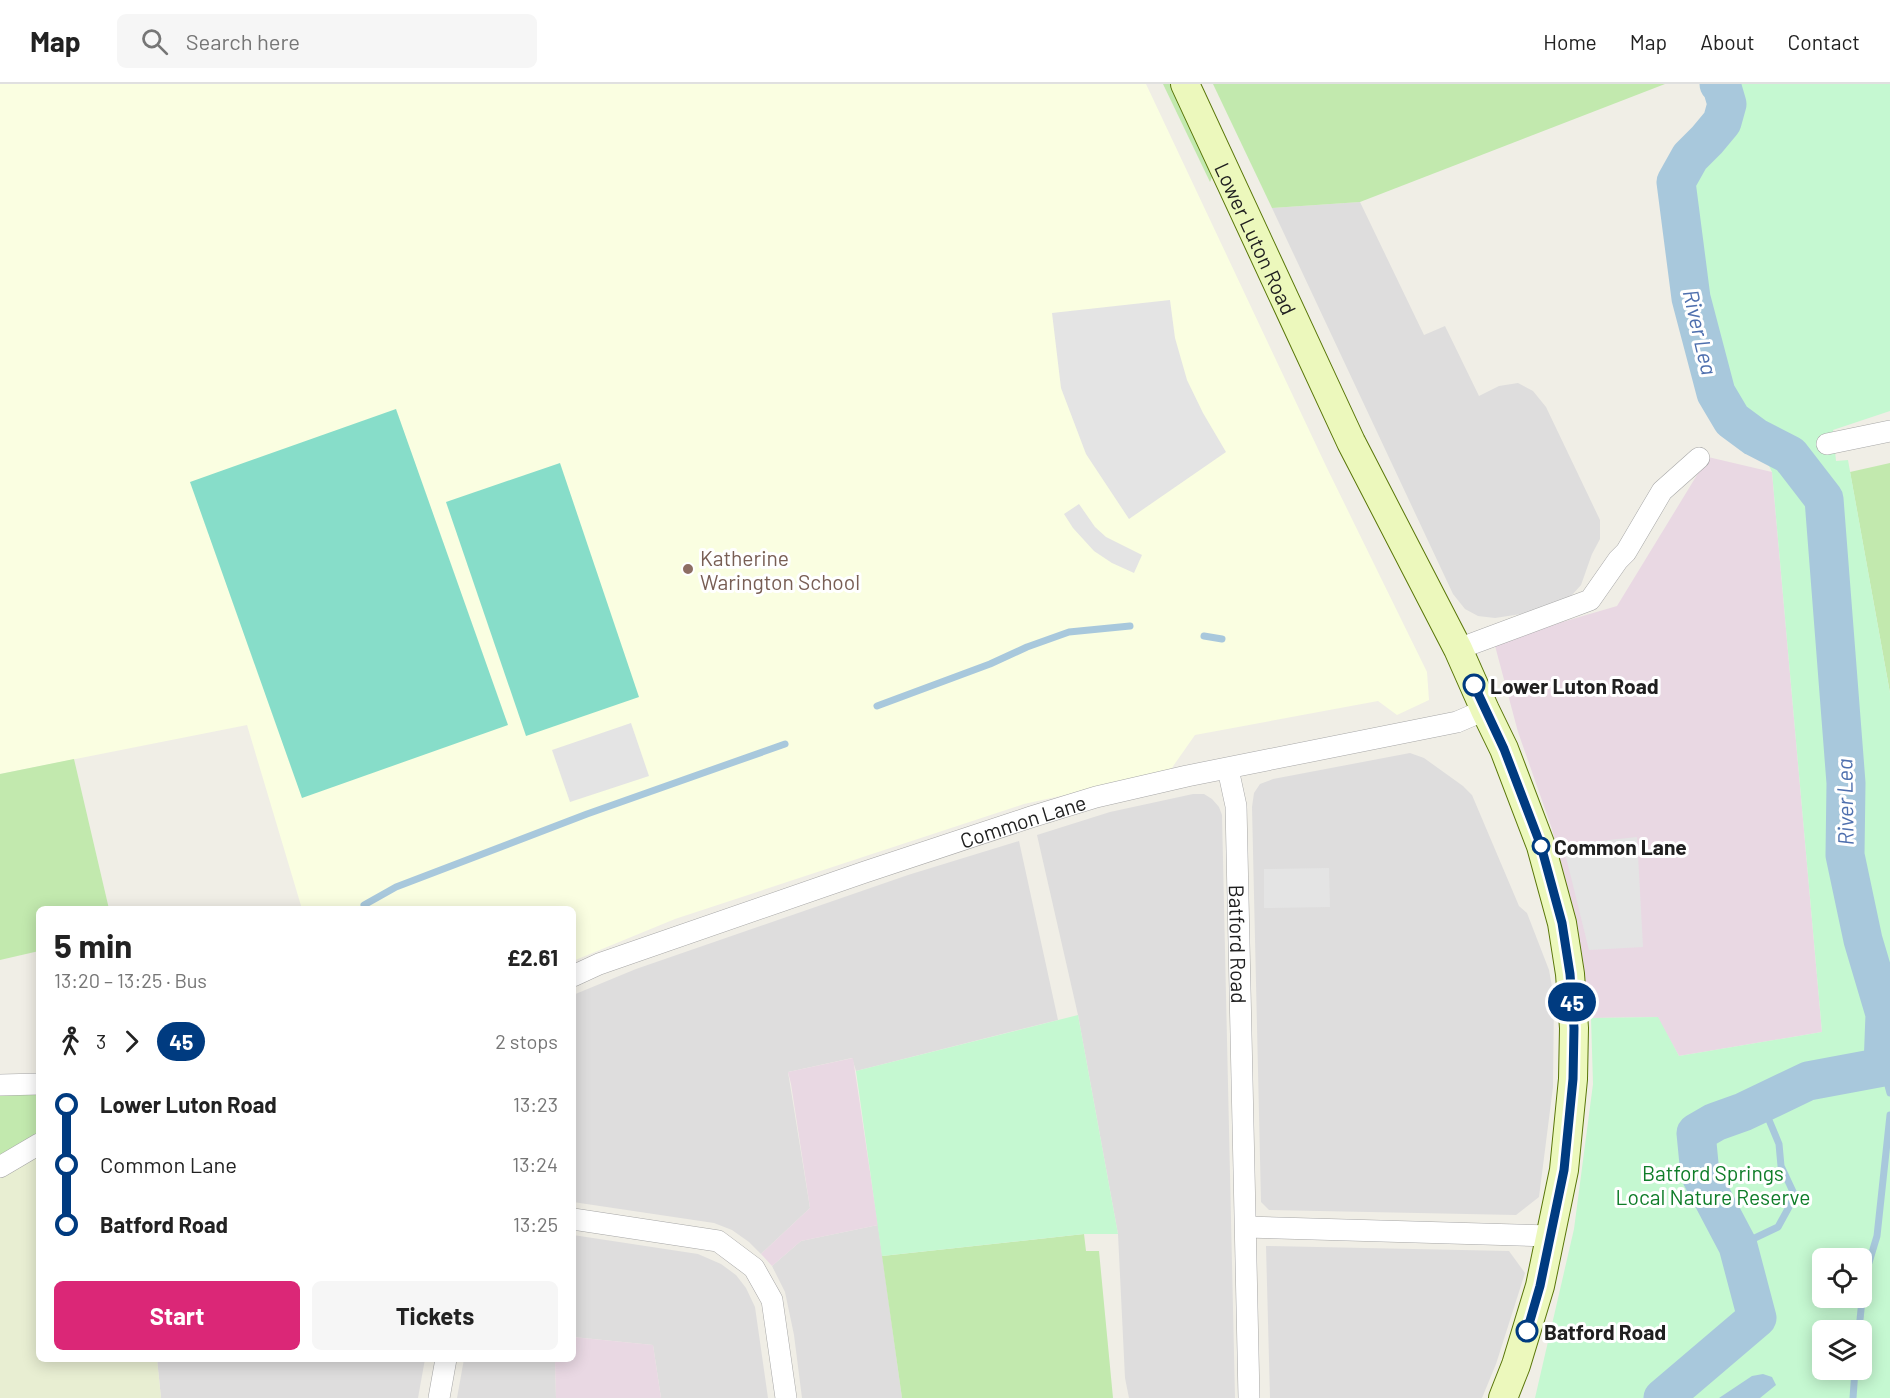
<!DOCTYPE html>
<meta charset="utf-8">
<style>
:root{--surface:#fff;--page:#f6f6f6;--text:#222;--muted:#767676;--line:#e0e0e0;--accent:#db2777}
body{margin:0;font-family:Barlow,sans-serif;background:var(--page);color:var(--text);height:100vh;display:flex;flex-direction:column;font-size:22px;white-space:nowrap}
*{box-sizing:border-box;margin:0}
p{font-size:20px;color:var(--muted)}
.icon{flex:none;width:33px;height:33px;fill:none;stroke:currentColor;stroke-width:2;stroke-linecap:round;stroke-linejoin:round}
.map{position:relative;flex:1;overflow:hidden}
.side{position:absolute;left:36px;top:822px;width:540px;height:456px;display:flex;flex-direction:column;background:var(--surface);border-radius:9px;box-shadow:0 3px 15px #0003}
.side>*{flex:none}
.badge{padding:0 12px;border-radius:20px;font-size:21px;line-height:39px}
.fabs{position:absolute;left:1812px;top:1164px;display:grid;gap:12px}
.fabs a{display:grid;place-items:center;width:60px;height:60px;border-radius:9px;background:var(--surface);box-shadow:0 3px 15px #0003;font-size:30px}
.map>.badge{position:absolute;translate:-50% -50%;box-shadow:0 0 0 3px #fff}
.legs{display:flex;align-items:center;gap:9px;height:66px;padding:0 18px;font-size:20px}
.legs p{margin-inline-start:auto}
.head{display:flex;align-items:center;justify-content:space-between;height:102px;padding:0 18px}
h1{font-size:33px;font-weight:700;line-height:45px}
.cta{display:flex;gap:12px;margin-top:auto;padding:12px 18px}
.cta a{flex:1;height:69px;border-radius:9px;background:var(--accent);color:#fff;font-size:24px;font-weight:700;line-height:69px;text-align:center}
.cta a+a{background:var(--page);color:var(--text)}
ul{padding:0 18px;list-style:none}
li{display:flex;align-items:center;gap:21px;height:60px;font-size:22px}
li i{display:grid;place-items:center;width:9px;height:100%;margin:0 8px;background:currentColor}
li i::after{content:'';width:15px;height:15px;margin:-8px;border:4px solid;border-radius:50%;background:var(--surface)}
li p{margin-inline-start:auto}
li:first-child i{background:linear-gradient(#0000 50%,currentColor 0)}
li:last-child i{background:linear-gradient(currentColor 50%,#0000 0)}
header{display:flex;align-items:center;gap:36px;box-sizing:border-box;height:84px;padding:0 30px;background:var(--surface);border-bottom:2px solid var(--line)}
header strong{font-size:28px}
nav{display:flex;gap:33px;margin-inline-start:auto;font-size:21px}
.search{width:420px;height:54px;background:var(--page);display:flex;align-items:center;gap:15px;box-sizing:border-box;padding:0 21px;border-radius:9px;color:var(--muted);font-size:22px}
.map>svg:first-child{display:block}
.residential{fill:#dedddd}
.industrial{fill:#e9d8e3}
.education{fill:#fafee1}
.farmland{fill:#e8eed2}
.grass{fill:#c2e9ae}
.park{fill:#c5f8d1;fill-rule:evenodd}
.pitch{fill:#87ddc9}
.parking{fill:#e4e4e4}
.water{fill:#a8c8dc}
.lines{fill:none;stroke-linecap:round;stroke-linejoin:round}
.stream{stroke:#a8c8dc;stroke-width:7}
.river{stroke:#a8c8dc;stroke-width:39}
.street-casing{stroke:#a7a7a7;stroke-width:22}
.secondary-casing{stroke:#597608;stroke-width:30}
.street{stroke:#fff;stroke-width:21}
.secondary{stroke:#ecf8bc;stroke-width:28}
.line-1-casing{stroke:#fff;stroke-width:14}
.line-1{stroke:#003b80;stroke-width:9}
.education-dot{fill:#8d6e63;stroke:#fff;stroke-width:2}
.stop-1-dot{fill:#fff;stroke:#003b80;stroke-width:3}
.labels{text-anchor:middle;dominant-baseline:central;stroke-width:6;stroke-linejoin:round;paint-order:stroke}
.street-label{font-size:21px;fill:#202020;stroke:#fff}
.education-label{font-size:21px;fill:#785e54;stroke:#fff;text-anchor:start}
.stop-label{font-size:21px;font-weight:bold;fill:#202020;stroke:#fff;text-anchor:start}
.park-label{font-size:21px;fill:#0f7d29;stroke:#fff}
.water-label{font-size:22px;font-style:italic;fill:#4e6fae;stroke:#fff}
</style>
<header>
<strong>Map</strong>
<div class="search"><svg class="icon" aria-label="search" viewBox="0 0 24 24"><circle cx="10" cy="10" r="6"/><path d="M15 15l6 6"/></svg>Search here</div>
<nav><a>Home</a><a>Map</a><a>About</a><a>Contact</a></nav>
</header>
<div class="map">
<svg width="1890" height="1314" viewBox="0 0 1890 1314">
<rect width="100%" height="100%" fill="#f0eee6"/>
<!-- residential -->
<g class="residential">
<polygon points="1360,118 1424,251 1445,242 1479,312 1499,302 1518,299 1533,307 1546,323 1600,436 1600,455 1592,470 1581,501 1572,511 1560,519 1521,530 1495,534 1478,532 1465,525 1453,510 1272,124"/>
<polygon points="1410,669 1424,674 1463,702 1472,711 1519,822 1527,829 1549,886 1554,914 1553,1003 1539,1113 1516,1131 1269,1126 1261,1118 1252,723 1254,709 1260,700 1273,695"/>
<polygon points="1193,710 1204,710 1212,715 1219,723 1222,731 1235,1314 1129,1314 1125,1294 1118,1150 1078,931 1037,751 1110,728"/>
<polygon points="1019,757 1058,936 856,987 852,974 788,988 810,1124 761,1170 749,1158 732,1146 714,1139 573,1118 573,911 636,885 908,791"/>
<polygon points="878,1141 902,1314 802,1314 794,1251 785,1208 772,1182 801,1157"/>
<polygon points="573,1151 698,1170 721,1180 736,1191 746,1204 755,1223 768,1314 661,1314 653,1261 573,1253"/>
<polygon points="1266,1162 1509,1167 1525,1189 1496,1280 1482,1314 1270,1314"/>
<polygon points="157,1275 425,1275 418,1314 161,1314"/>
<polygon points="464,1275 555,1275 556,1314 457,1314"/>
</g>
<!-- industrial -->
<g class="industrial">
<polygon points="1708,373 1772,388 1822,948 1679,972 1657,933 1591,934 1581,867 1552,745 1518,648 1494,558 1617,522"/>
<polygon points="853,974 878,1141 801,1157 772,1182 761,1170 810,1124 791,1000 788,988"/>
<polygon points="573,1253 653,1261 661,1314 556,1314 555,1275 573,1275"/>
</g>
<!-- education -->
<polygon class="education" points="0,0 1146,0 1326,382 1427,588 1429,616 1397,631 1378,617 1195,651 1169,688 1024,720 675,835 573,877 573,825 302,825 247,641 0,690"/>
<!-- farmland -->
<polygon class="farmland" points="39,1070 39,1275 157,1275 161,1314 0,1314 0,1093"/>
<!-- grass -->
<g class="grass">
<polygon points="1163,0 1173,0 1211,81 1212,93 1210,98"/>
<polygon points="1213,0 1665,0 1360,118 1272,124"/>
<polygon points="1890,379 1890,609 1850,388"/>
<polygon points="74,675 109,825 39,825 39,867 0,876 0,690"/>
<polygon points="39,1009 39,1052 0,1072 0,1010"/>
<polygon points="1084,1150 1086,1167 1099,1167 1113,1314 902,1314 882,1172"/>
</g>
<!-- park -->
<g class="park">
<path d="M 1719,0 L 1890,0 L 1890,327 L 1833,346 L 1836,377 L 1848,376 L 1890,609 L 1890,1314 L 1535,1314 L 1574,1145 L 1593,1000 L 1591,934 L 1658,933 L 1679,972 L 1822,948 L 1772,388 L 1755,353 L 1732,336 L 1716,309 L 1691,214 L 1676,98 L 1690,73 L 1707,56 L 1722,38 L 1727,20 L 1722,3 ZM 1822,1174 L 1862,1174 L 1862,1214 L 1822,1214 ZM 1822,1246 L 1862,1246 L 1862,1286 L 1822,1286 Z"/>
<polygon points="1078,931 1118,1150 1084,1150 882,1172 856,987"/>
</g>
<!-- pitch -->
<g class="pitch">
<polygon points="396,325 508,641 302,714 190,398"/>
<polygon points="560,379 639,613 526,652 446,418"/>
</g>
<!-- parking -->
<g class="parking">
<polygon points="1170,216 1175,254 1187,296 1203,329 1226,368 1129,435 1086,370 1061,304 1052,229"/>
<polygon points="1079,420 1095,443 1106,453 1142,471 1134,489 1112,479 1094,467 1073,444 1064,430"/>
<polygon points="631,639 649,692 570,718 552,666"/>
<polygon points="1637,753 1643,863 1589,866 1563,761"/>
<polygon points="1329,784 1330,823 1264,824 1264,785"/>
</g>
<!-- water -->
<polygon class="water" points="1763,1290 1772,1293 1776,1301 1760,1314 1719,1314 1752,1292"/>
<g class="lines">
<!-- stream -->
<g class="stream">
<polyline points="1204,552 1222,555"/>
<polyline points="877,622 990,580 1027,563 1069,548 1130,542"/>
<polyline points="364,821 396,803 587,730 785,660"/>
<polyline points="1883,983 1890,1009"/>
<polyline points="1738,1162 1778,1143 1795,1112 1781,1082 1779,1060 1769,1036 1765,1016"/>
<polyline points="1859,1246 1864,1195 1877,1152 1890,1031"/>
<polyline points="1853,1314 1855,1286"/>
</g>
<!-- river -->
<polyline class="river" points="1663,1314 1757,1234 1738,1162 1700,1090 1696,1049 1715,1038 1743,1028 1808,997 1883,983 1885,930 1863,856 1845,771 1846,699 1824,415 1790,371 1755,353 1732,336 1716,309 1691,214 1676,98 1690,73 1707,56 1722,38 1727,20 1722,3 1719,0"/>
<!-- street casing -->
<g class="street-casing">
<g id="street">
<polyline points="1827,360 1890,347"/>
<polyline points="1458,565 1590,516 1618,476 1626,468 1662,407 1699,374"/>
<path id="s1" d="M 1228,685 L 1236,722 L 1249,1314"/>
<path id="s2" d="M 573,892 L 599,880 L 865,788 L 1031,733 L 1096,713 L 1187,692 L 1457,638 L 1485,626"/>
<polyline points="0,1001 39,1000"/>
<polyline points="0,1083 39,1060"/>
<polyline points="573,1135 718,1157 754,1184 772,1216 786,1314"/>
<polyline points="1246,1143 1551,1152"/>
<polyline points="439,1314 446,1275"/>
</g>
</g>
<!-- secondary casing -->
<g class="secondary-casing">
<g id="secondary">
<path id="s3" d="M 1185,0 L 1351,358 L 1458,565 L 1485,626 L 1504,665 L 1541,762 L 1562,839 L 1570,890 L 1574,944 L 1573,995 L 1564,1086 L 1540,1202 L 1516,1281 L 1503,1314"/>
</g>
</g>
<!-- street -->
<use href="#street" class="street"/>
<!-- secondary -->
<use href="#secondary" class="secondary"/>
</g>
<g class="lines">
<!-- line-1 casing -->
<g class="line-1-casing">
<polyline id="line-1" points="1474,601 1504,665 1541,762 1562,839 1570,890 1574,944 1573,995 1564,1086 1540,1202 1527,1247"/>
</g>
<!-- line-1 -->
<use href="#line-1" class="line-1"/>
</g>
<!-- markers -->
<circle class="education-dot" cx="688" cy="485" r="6"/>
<g class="stop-1-dot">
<circle cx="1474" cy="601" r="10"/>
<circle cx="1541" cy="762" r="8"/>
<circle cx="1527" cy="1247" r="10"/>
</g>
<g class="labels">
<!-- street labels -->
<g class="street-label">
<text stroke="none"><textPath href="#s3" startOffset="170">Lower Luton Road</textPath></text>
<text stroke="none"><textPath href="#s2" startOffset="476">Common Lane</textPath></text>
<text stroke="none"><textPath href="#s1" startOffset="176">Batford Road</textPath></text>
</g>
<!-- education labels -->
<g class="education-label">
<text x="700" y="473">Katherine<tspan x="700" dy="24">Warington School</tspan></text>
</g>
<!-- stop labels -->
<g class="stop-label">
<text x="1490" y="601">Lower Luton Road</text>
<text x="1554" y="762">Common Lane</text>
<text x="1544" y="1247">Batford Road</text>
</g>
<!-- park labels -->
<g class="park-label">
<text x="1713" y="1088">Batford Springs<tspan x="1713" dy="24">Local Nature Reserve</tspan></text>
</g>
<!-- water labels -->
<g class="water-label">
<text transform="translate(1701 248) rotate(77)">River Lea</text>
<text transform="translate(1844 718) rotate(-91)">River Lea</text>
</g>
</g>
</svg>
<div class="fabs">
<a><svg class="icon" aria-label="locate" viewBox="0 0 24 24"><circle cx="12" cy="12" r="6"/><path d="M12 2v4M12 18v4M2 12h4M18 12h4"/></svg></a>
<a><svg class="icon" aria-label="layers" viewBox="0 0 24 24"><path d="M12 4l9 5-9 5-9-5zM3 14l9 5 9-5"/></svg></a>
</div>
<b class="badge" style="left:1572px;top:918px;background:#003b80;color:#fff">45</b>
<section class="side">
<div class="head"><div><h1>5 min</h1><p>13:20 – 13:25 · Bus</p></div><b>£2.61</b></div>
<div class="legs"><svg class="icon" aria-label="walk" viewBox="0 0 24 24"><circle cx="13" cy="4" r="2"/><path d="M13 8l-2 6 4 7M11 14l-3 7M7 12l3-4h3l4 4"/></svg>3<svg class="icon" aria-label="forward" viewBox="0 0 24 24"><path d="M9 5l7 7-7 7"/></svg><b class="badge" style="background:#003b80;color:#fff">45</b><p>2 stops</p></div>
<ul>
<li><i style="color:#003b80"></i><b>Lower Luton Road</b><p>13:23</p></li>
<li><i style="color:#003b80"></i><span>Common Lane</span><p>13:24</p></li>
<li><i style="color:#003b80"></i><b>Batford Road</b><p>13:25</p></li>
</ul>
<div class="cta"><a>Start</a><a>Tickets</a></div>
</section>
</div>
